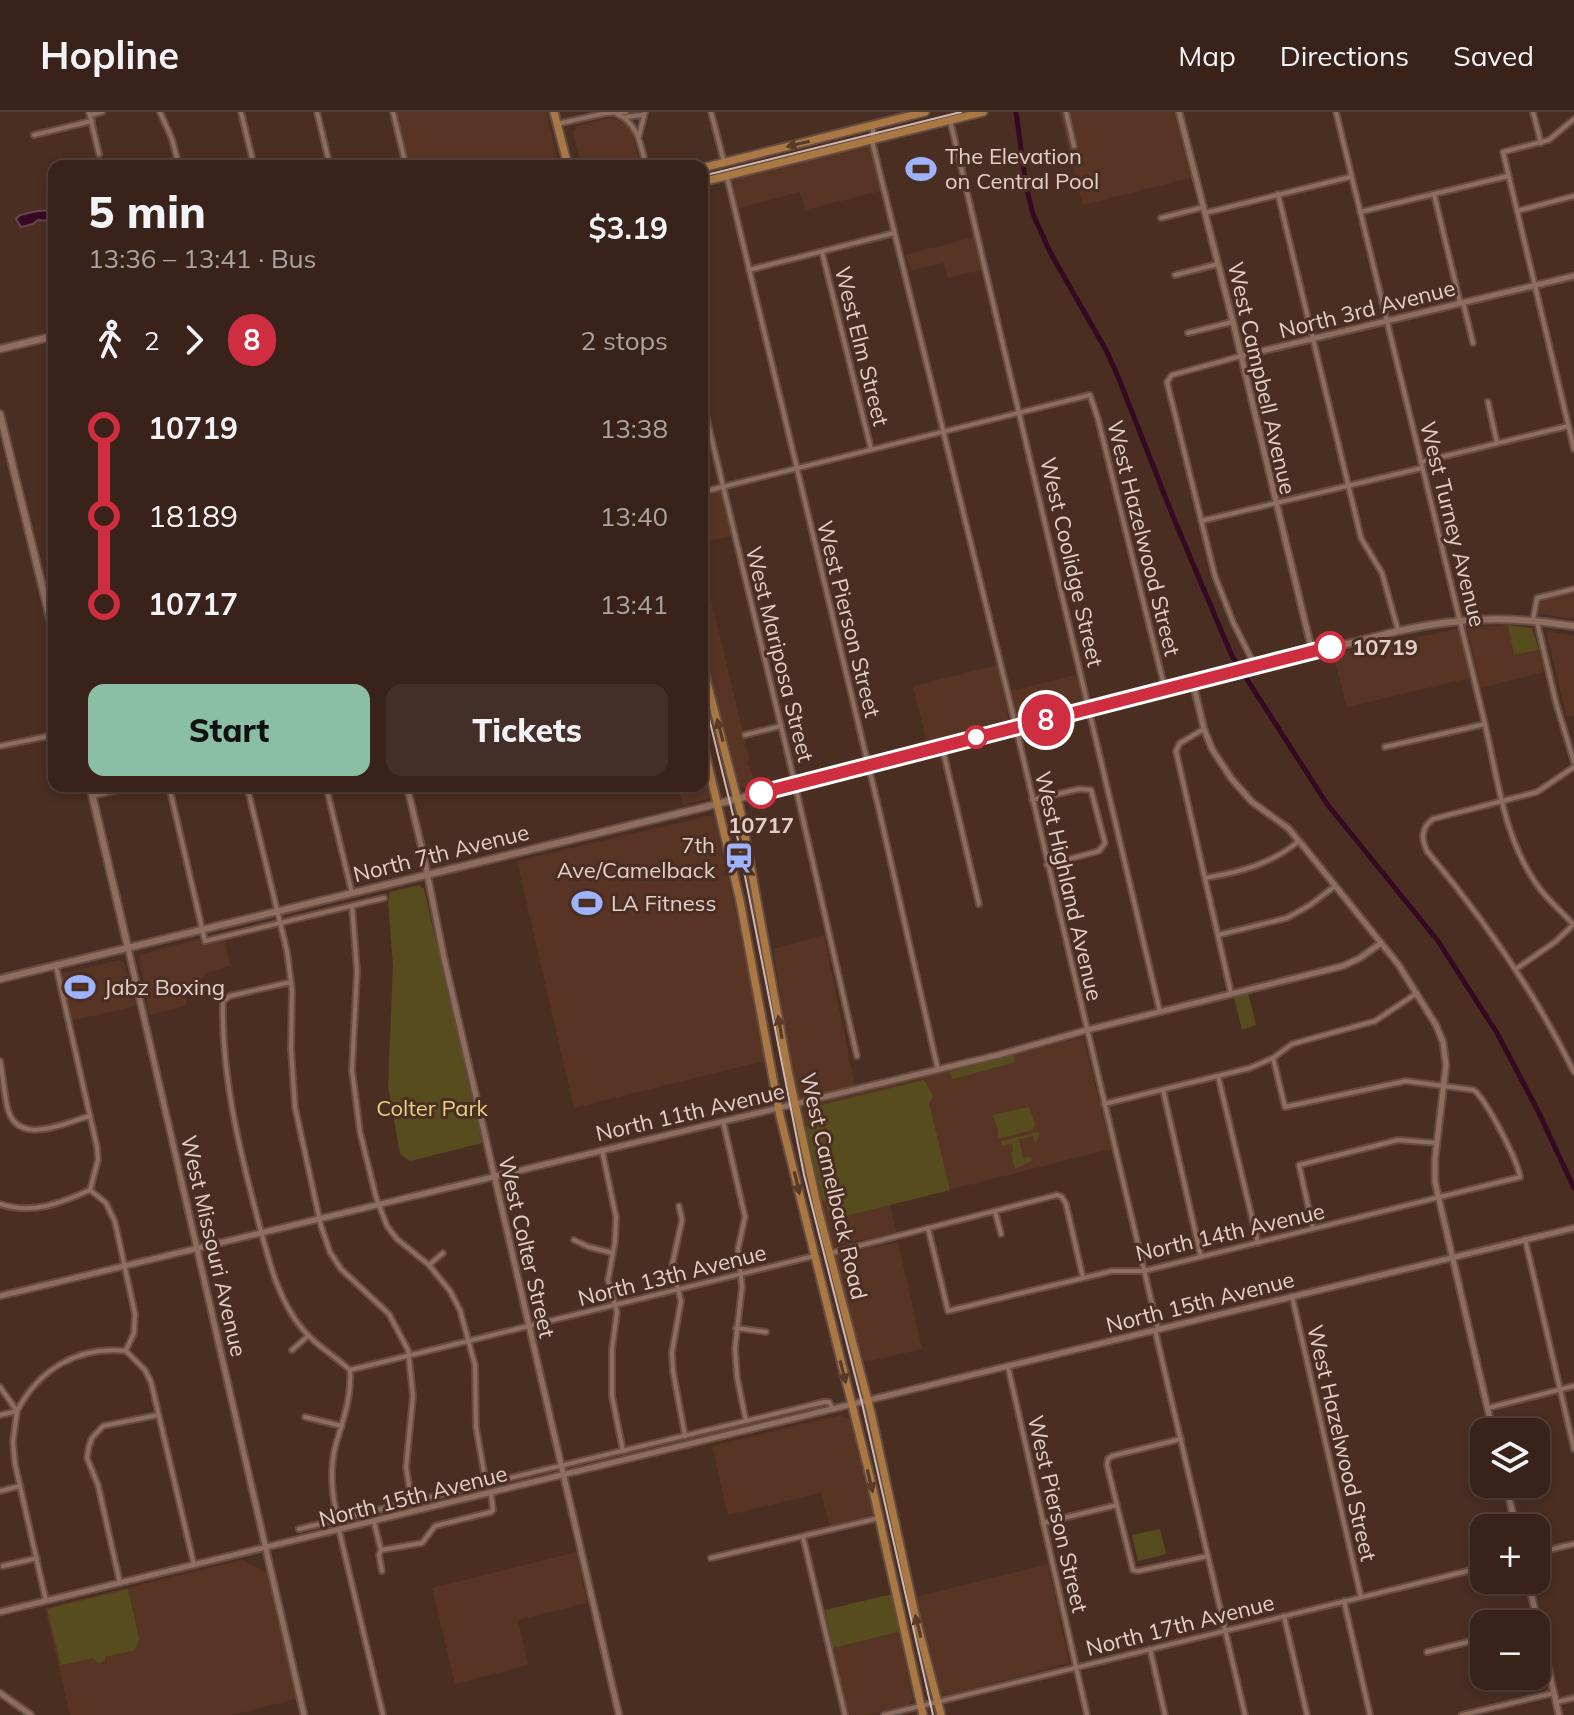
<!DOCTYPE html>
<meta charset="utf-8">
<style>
:root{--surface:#38221a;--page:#432f27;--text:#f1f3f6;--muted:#aba4a2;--line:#523f39;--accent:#8abfa5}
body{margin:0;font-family:Mulish,sans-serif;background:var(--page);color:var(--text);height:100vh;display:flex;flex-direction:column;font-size:30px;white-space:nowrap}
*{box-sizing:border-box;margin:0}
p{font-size:26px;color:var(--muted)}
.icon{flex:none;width:44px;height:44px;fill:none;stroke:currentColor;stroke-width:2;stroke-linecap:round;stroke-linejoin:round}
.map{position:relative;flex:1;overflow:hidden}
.sheet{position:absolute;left:48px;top:48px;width:660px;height:632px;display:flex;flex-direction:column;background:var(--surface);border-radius:16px;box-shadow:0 4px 12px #0003,0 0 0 2px var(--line)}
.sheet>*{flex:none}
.badge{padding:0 16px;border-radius:26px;font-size:28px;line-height:52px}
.controls{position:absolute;left:1470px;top:1306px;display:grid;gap:16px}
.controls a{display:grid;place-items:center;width:80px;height:80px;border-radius:16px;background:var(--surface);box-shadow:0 4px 12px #0003,0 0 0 2px var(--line);font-size:40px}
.map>.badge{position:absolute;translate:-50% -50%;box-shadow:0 0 0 4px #fff}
.legs{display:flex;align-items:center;gap:12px;height:88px;padding:0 40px;font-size:26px}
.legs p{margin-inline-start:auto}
.head{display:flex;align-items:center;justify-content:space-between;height:136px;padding:0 40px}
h1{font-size:44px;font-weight:800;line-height:60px}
.button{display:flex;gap:16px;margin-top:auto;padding:16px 40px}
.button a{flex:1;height:92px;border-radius:16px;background:var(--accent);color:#111;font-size:32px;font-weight:800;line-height:92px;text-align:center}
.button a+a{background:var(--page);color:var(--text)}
ul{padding:0 40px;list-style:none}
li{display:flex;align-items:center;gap:28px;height:88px;font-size:30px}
li i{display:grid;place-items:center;width:12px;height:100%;margin:0 10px;background:currentColor}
li i::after{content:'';width:20px;height:20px;margin:-10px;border:6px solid;border-radius:50%;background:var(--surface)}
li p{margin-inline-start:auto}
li:first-child i{background:linear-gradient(#0000 50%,currentColor 0)}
li:last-child i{background:linear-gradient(currentColor 50%,#0000 0)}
header{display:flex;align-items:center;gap:48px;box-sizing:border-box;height:112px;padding:0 40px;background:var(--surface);border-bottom:2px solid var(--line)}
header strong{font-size:38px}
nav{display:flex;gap:44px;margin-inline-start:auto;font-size:28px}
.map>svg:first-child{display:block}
.built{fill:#583425}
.green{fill:#564c1e}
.water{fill:#360922;stroke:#6a4454;stroke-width:2}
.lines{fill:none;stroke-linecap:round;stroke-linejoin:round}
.canal{stroke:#360922;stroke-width:5}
.minor-casing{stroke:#664d43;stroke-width:8}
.tertiary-casing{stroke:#664d43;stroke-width:9}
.secondary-casing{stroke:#664d43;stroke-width:10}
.primary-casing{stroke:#664d43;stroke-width:11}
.minor{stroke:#8e6c5e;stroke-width:4}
.tertiary{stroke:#8e6c5e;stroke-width:5}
.secondary{stroke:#8e6c5e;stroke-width:6}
.primary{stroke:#aa7943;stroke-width:7}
.tram{stroke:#ceb9b1;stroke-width:2}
.oneway{fill:#593927}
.line-1-casing{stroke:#fff;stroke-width:18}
.line-1{stroke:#cf2e41;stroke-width:12}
.stop-1-dot{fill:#fff;stroke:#cf2e41;stroke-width:4}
.labels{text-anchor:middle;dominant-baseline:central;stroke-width:6;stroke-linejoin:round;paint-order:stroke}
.poi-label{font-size:22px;fill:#e3cfc8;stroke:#4b2e22;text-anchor:start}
.street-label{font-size:22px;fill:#e3cfc8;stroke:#4b2e22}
.stop-label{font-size:22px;font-weight:bold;fill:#e3cfc8;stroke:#4b2e22;text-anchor:start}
.park-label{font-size:22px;fill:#e5d27d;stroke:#4b2e22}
</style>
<header>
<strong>Hopline</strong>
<nav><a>Map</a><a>Directions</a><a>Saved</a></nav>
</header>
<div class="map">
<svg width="1574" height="1603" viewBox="0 0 1574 1603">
<rect width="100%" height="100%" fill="#4b2e22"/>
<!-- built -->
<g class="built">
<polygon points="396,0 546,0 559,54 409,54"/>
<polygon points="1059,0 1174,0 1191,66 1083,93"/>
<polygon points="611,5 626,12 632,21 641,54 582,54 573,20 577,14"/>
<polygon points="869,32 881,79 805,98 800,80 739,96 732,66"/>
<polygon points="974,125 981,158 948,166 944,151 912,158 905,143"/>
<polygon points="720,379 731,424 702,431 702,384"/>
<polygon points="702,450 749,646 747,653 750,655 755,673 746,676 740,674 702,535"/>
<polygon points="1574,481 1574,507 1541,502 1538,498 1541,489"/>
<polygon points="1508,513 1514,543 1539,538 1543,560 1481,576 1467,516"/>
<polygon points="1458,517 1470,566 1347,595 1333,542"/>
<polygon points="1546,519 1574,524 1574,604 1567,605"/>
<polygon points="997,553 1009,609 927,631 913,574"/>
<polygon points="1079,562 1084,590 1019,606 1011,579"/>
<polygon points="702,646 711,682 708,687 683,693 678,674 702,674"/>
<polygon points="708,704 712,704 718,709 719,726 752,871 764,949 574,996 517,749"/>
<polygon points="824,823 855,974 800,985 796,982 773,837"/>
<polygon points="199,827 205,832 225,829 230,854 210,860 187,878 186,894 149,903 139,843"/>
<polygon points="119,848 124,851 136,894 71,909 61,862"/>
<polygon points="1083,925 1111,1037 890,1093 896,1120 831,1135 801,1003 804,995"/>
<polygon points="898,1130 922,1237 862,1251 835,1147 838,1143"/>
<polygon points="841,1303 850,1307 873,1399 872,1403 830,1414 821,1381 728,1403 712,1334"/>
<polygon points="576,1440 587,1491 518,1508 528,1553 455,1572 432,1476"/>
<polygon points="243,1448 267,1461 296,1587 232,1603 70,1603 45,1496"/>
<polygon points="1048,1452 1069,1551 949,1583 941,1581 915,1485"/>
<polygon points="899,1520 913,1589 908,1593 866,1603 849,1603 833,1536"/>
</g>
<!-- green -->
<g class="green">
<polygon points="1508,513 1532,516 1539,538 1514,543"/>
<polygon points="419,773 424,777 482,1031 410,1049 400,1042 388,975 393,854 388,788 390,780"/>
<polygon points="1248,881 1256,913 1242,918 1234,885"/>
<polygon points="1014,943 1015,950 1013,951 953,967 949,960"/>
<polygon points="924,968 934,985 929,991 950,1078 830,1108 826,1089 822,1089 806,1015 809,1014 809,996"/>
<polygon points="1029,995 1035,1012 1033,1018 998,1027 998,1017 992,1003"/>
<polygon points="1039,1020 1039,1025 1035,1031 1033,1024 1019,1027 1023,1046 1031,1045 1032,1049 1015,1057 1011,1041 1013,1040 1012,1032 1001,1034 1001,1029"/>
<polygon points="1160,1417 1166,1442 1138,1449 1132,1423"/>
<polygon points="128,1477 139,1526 135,1538 105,1545 105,1549 98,1551 93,1546 61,1553 47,1497"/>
<polygon points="892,1482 899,1520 833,1536 825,1498"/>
</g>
<!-- water -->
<path class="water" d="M 54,96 L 54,119 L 50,109 L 38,108 L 33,112 L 21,115 L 16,107 L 20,103 C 29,101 41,97 50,99 Z"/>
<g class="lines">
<!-- canal -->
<polyline class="canal" points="1016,0 1026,74 1033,102 1050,140 1106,238 1119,267 1174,407 1232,544 1327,692 1438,829 1497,921 1538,999 1574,1076"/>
<!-- minor casing -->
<g class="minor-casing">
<g id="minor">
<polyline points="89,0 99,42"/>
<polyline points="160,0 172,27 179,54"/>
<polyline points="241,0 254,54"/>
<polyline points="317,0 330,54"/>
<polyline points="393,0 406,54"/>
<polyline points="711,0 724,50"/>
<polyline points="1066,0 1074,34"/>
<path d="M 1336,0 L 1485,612 C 1498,668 1504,729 1540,777 C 1550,790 1563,801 1574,813"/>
<polyline points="1533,0 1541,31"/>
<path d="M 617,2 C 638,11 641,34 646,54"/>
<polyline points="90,3 102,0"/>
<polyline points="626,5 642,3"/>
<polyline points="1574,7 1549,28 1503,40 1574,337"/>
<polyline points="950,8 1160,900"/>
<polyline points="557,12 606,1 626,0"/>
<polyline points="873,13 873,33 1013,603 1158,1217"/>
<polyline points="34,23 92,9"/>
<polyline points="639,24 645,0"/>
<polyline points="727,65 880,702 938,958"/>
<polyline points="1278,82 1361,426 1382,461 1398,518"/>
<polyline points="1434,82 1460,190"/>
<polyline points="1517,99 1574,84"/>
<polyline points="1360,100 1508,64"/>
<polyline points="1205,101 1350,65"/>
<polyline points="1161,106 1204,95"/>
<polyline points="822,140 871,337"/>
<polyline points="749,158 894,121"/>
<polyline points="1175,163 1218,152"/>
<polyline points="1463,190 1473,231"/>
<polyline points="1188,221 1232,210"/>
<polyline points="1241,244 1172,263 1167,270 1215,464 1233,510 1255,554"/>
<polyline points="702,287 795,672 857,944"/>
<polyline points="1488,290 1497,331"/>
<polyline points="1421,350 1568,314"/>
<polyline points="702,380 1090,283 1098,307 1165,577"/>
<polyline points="1201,409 1422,356"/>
<polyline points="1533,508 1537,486 1574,477"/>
<polyline points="1537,510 1556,591 1574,650"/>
<polyline points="1204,617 1180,631 1176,639 1231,881"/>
<polyline points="745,623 781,614"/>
<polyline points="0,634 54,623"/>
<polyline points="942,634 979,792"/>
<polyline points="1385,635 1485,612"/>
<path d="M 1574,655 L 1537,680 L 1433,707 C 1421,716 1421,726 1427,739 C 1484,807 1535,881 1574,960"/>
<polyline points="169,674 205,829 384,786"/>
<polyline points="247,674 287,839 292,878 291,937 295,995 321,1114 330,1140 341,1157 389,1202 408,1238 413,1284 406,1356 412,1390"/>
<polyline points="326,674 352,781"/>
<polyline points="93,684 133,674"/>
<polyline points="1032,688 1079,677 1091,678 1105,731 1099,739 1047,753"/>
<path d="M 1205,766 C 1241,760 1271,752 1299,729"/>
<polyline points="352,794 357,859 352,958 360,1020 376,1085 387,1114 397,1127 429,1153 450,1179 460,1198 475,1253 476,1315 486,1372"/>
<polyline points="1218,823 1287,806 1310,793 1335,774"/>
<polyline points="56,854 97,1035 98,1048 90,1078"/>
<polyline points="1516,857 1555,830 1574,812"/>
<path d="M 291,870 L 230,884 L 223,889 C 221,964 240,1040 259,1112 C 268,1144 275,1176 293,1204 C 311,1232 328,1238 350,1258"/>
<path d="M 1273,946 L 1285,995 L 1406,969 L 1474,978 C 1487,989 1518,1049 1520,1065"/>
<path d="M 0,949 C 3,964 4,979 7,994 C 16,1036 63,1011 90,1004"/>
<polyline points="1218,964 1258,1131"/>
<polyline points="1163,978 1201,1145"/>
<polyline points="1104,992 1250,956 1273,946 1292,932 1375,909 1417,881"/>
<polyline points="723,1009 745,1105 738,1137 742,1175 735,1236 737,1265 746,1309"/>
<polyline points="602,1038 616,1105 615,1130 608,1168 617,1200 612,1237 612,1284 623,1339"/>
<polyline points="90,1078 106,1091 115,1110 135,1202 134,1221 126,1238"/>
<path d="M 0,1092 C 32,1103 61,1091 90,1078"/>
<polyline points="679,1094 682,1108 672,1154 681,1189 672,1240 673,1259 685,1324"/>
<polyline points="995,1099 1001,1122"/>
<polyline points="928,1116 948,1199 1112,1159 1144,1159 1520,1065"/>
<polyline points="1313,1116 1299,1053 1398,1028 1437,1031"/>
<polyline points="1525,1127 1574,1337"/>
<polyline points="574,1128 589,1135 613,1141"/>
<polyline points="831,1141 1057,1083 1062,1085 1066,1092 1083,1166"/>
<polyline points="429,1153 443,1141"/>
<polyline points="1292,1184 1361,1485"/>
<polyline points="736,1216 766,1220"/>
<polyline points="1155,1218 1245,1603"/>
<polyline points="292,1238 308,1224"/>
<polyline points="126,1239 145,1258 151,1270 194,1453"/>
<polyline points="1008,1255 1087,1603"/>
<polyline points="350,1258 814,1144"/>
<polyline points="0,1275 17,1299 13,1330 15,1352 46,1489"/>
<polyline points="1488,1296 1574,1274"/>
<path d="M 0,1303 L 17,1299 C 39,1257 78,1234 126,1239"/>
<polyline points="305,1305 342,1314"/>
<polyline points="1181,1327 1112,1344 1108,1347 1107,1353 1133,1458 1138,1459 1208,1444"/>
<polyline points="0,1379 20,1374"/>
<path d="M 338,1408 C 332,1384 329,1357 336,1332 C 343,1308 352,1284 350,1258"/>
<polyline points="374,1410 381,1438 422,1431 435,1414 491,1400 493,1398 491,1381"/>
<polyline points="1043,1411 1117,1393"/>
<polyline points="299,1417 824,1290 829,1290 833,1297"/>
<polyline points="339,1418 383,1603"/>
<polyline points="803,1425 845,1603"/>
<polyline points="381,1438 379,1443 382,1459"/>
<polyline points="1536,1441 1574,1432"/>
<polyline points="711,1446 879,1406"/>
<polyline points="3,1454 37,1446"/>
<polyline points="120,1471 98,1373 87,1346 89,1334 92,1326 103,1314 158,1303"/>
<polyline points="1344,1489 1370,1603"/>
<polyline points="1284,1504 1307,1603"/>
<polyline points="1150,1537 1165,1603"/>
<polyline points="1427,1540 1484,1526"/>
<polyline points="1557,1590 1574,1586"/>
<polyline points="884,1603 1484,1455"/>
<polyline points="1462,1603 1554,1581"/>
</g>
</g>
<!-- tertiary casing -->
<g class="tertiary-casing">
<g id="tertiary">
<polyline points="1179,0 1233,210 1312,539"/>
<polyline points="1241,244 1574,164"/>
<polyline points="1193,571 1204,617 1212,637 1231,666 1252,690 1288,716 1304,735 1398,852 1436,913 1443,930 1446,953 1435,1047 1435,1070 1493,1320"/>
<polyline points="407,674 425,750 444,846 619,1603"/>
<polyline points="128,836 304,1603"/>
<polyline points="0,1184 998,943 1087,918 1343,854 1360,846 1381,831"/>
<polyline points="1506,1372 1516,1416"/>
<polyline points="1528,1468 1559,1603"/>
<polyline points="0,1500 1574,1116"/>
<polyline points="0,1581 31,1603"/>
</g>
</g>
<!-- secondary casing -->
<g class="secondary-casing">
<g id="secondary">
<polyline points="0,237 54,224"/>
<polyline points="0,302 54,523"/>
<polyline points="90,674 128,836"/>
<path d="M 0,867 L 709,694 L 1398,519 C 1461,505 1511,504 1574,514"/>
</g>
</g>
<!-- primary casing -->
<g class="primary-casing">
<g id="primary">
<polyline points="554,0 568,54"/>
<polyline points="702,56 925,0"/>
<polyline points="702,70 983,0"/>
<polyline points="702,551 741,702 788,959 818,1097 871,1301 916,1507 941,1603"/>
<polyline points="702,627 740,789 780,1004 871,1369 923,1603"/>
</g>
</g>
<!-- minor -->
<use href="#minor" class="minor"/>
<!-- tertiary -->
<use href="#tertiary" class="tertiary"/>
<!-- secondary -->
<use href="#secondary" class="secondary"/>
<!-- primary -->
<use href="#primary" class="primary"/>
<!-- tram -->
<g class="tram">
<polyline points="702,64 961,0"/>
<polyline points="702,578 733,703 804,1063 862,1291 933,1603"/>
</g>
</g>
<!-- one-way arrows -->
<defs><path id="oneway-solid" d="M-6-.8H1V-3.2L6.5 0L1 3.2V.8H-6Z" transform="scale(2)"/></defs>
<g class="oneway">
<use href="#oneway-solid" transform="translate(798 32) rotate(167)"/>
<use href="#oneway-solid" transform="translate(720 618) rotate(-105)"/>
<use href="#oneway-solid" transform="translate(780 915) rotate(-100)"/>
<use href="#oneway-solid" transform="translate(797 1071) rotate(77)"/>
<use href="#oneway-solid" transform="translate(843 1260) rotate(76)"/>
<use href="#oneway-solid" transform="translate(870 1369) rotate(77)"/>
<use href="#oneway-solid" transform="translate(918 1514) rotate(-104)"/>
</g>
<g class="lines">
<!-- line-1 casing -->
<g class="line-1-casing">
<polyline id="line-1" points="761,681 1330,535"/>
</g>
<!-- line-1 -->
<use href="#line-1" class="line-1"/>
</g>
<!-- icons -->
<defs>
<g id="stadium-bare" transform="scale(2.4)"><path d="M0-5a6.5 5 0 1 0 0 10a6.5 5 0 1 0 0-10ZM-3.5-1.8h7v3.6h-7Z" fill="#9db4fd" stroke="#4b2e22" stroke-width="2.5" paint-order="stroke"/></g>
<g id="station-bare" transform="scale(2.4)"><path d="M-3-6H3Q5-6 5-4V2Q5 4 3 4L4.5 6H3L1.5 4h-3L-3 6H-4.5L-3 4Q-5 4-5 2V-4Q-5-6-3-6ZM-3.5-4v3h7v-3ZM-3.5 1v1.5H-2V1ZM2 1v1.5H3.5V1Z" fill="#9db4fd" stroke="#4b2e22" stroke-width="2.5" paint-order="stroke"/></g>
</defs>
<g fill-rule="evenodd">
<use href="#stadium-bare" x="921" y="57"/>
<use href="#station-bare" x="739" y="746"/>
<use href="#stadium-bare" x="587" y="791"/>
<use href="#stadium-bare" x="80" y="875"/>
</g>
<!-- markers -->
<g class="stop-1-dot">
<circle cx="1330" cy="535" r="14"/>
<circle cx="976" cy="625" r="10"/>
<circle cx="761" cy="681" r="14"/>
</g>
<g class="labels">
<!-- poi labels -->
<g class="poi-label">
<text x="945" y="44">The Elevation<tspan x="945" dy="25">on Central Pool</tspan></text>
<text x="715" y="733" text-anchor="end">7th<tspan x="715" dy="25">Ave/Camelback</tspan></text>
<text x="611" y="791">LA Fitness</text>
<text x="104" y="875">Jabz Boxing</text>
</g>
<!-- street labels -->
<g class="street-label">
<text transform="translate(1367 197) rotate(-14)">North 3rd Avenue</text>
<text transform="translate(862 234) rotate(76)">West Elm Street</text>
<text transform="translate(1262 266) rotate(77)">West Campbell Avenue</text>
<text transform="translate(1453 412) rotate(76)">West Turney Avenue</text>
<text transform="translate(1144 426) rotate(76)">West Hazelwood Street</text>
<text transform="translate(1072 450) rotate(77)">West Coolidge Street</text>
<text transform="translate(849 507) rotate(76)">West Pierson Street</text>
<text transform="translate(780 542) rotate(76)">West Mariposa Street</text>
<text transform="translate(441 741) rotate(-14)">North 7th Avenue</text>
<text transform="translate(1069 774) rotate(77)">West Highland Avenue</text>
<text transform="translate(690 1000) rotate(-13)">North 11th Avenue</text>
<text transform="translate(834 1074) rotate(77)">West Camelback Road</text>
<text transform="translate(1230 1120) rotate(-13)">North 14th Avenue</text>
<text transform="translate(214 1134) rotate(77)">West Missouri Avenue</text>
<text transform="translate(527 1135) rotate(77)">West Colter Street</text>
<text transform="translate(672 1163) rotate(-14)">North 13th Avenue</text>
<text transform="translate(1200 1190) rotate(-14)">North 15th Avenue</text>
<text transform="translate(1342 1331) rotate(77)">West Hazelwood Street</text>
<text transform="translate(413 1384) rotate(-14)">North 15th Avenue</text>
<text transform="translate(1058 1402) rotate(77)">West Pierson Street</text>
<text transform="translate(1180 1513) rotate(-14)">North 17th Avenue</text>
</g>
<!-- stop labels -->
<g class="stop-label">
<text x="1352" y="535">10719</text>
<text x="761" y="713" text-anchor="middle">10717</text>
</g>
<!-- park labels -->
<g class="park-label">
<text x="432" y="996">Colter Park</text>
</g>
</g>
</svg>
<div class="controls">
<a><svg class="icon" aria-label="layers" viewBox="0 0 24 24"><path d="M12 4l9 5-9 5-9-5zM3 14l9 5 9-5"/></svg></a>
<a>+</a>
<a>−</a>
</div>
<b class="badge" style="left:1046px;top:608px;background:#cf2e41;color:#fff">8</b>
<section class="sheet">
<div class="head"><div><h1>5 min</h1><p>13:36 – 13:41 · Bus</p></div><b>$3.19</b></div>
<div class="legs"><svg class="icon" aria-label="walk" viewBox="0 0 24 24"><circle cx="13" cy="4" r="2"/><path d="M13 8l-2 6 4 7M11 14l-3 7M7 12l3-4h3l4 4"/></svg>2<svg class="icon" aria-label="forward" viewBox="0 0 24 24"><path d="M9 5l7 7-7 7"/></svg><b class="badge" style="background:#cf2e41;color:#fff">8</b><p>2 stops</p></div>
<ul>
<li><i style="color:#cf2e41"></i><b>10719</b><p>13:38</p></li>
<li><i style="color:#cf2e41"></i><span>18189</span><p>13:40</p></li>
<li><i style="color:#cf2e41"></i><b>10717</b><p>13:41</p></li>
</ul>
<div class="button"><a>Start</a><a>Tickets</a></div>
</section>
</div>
